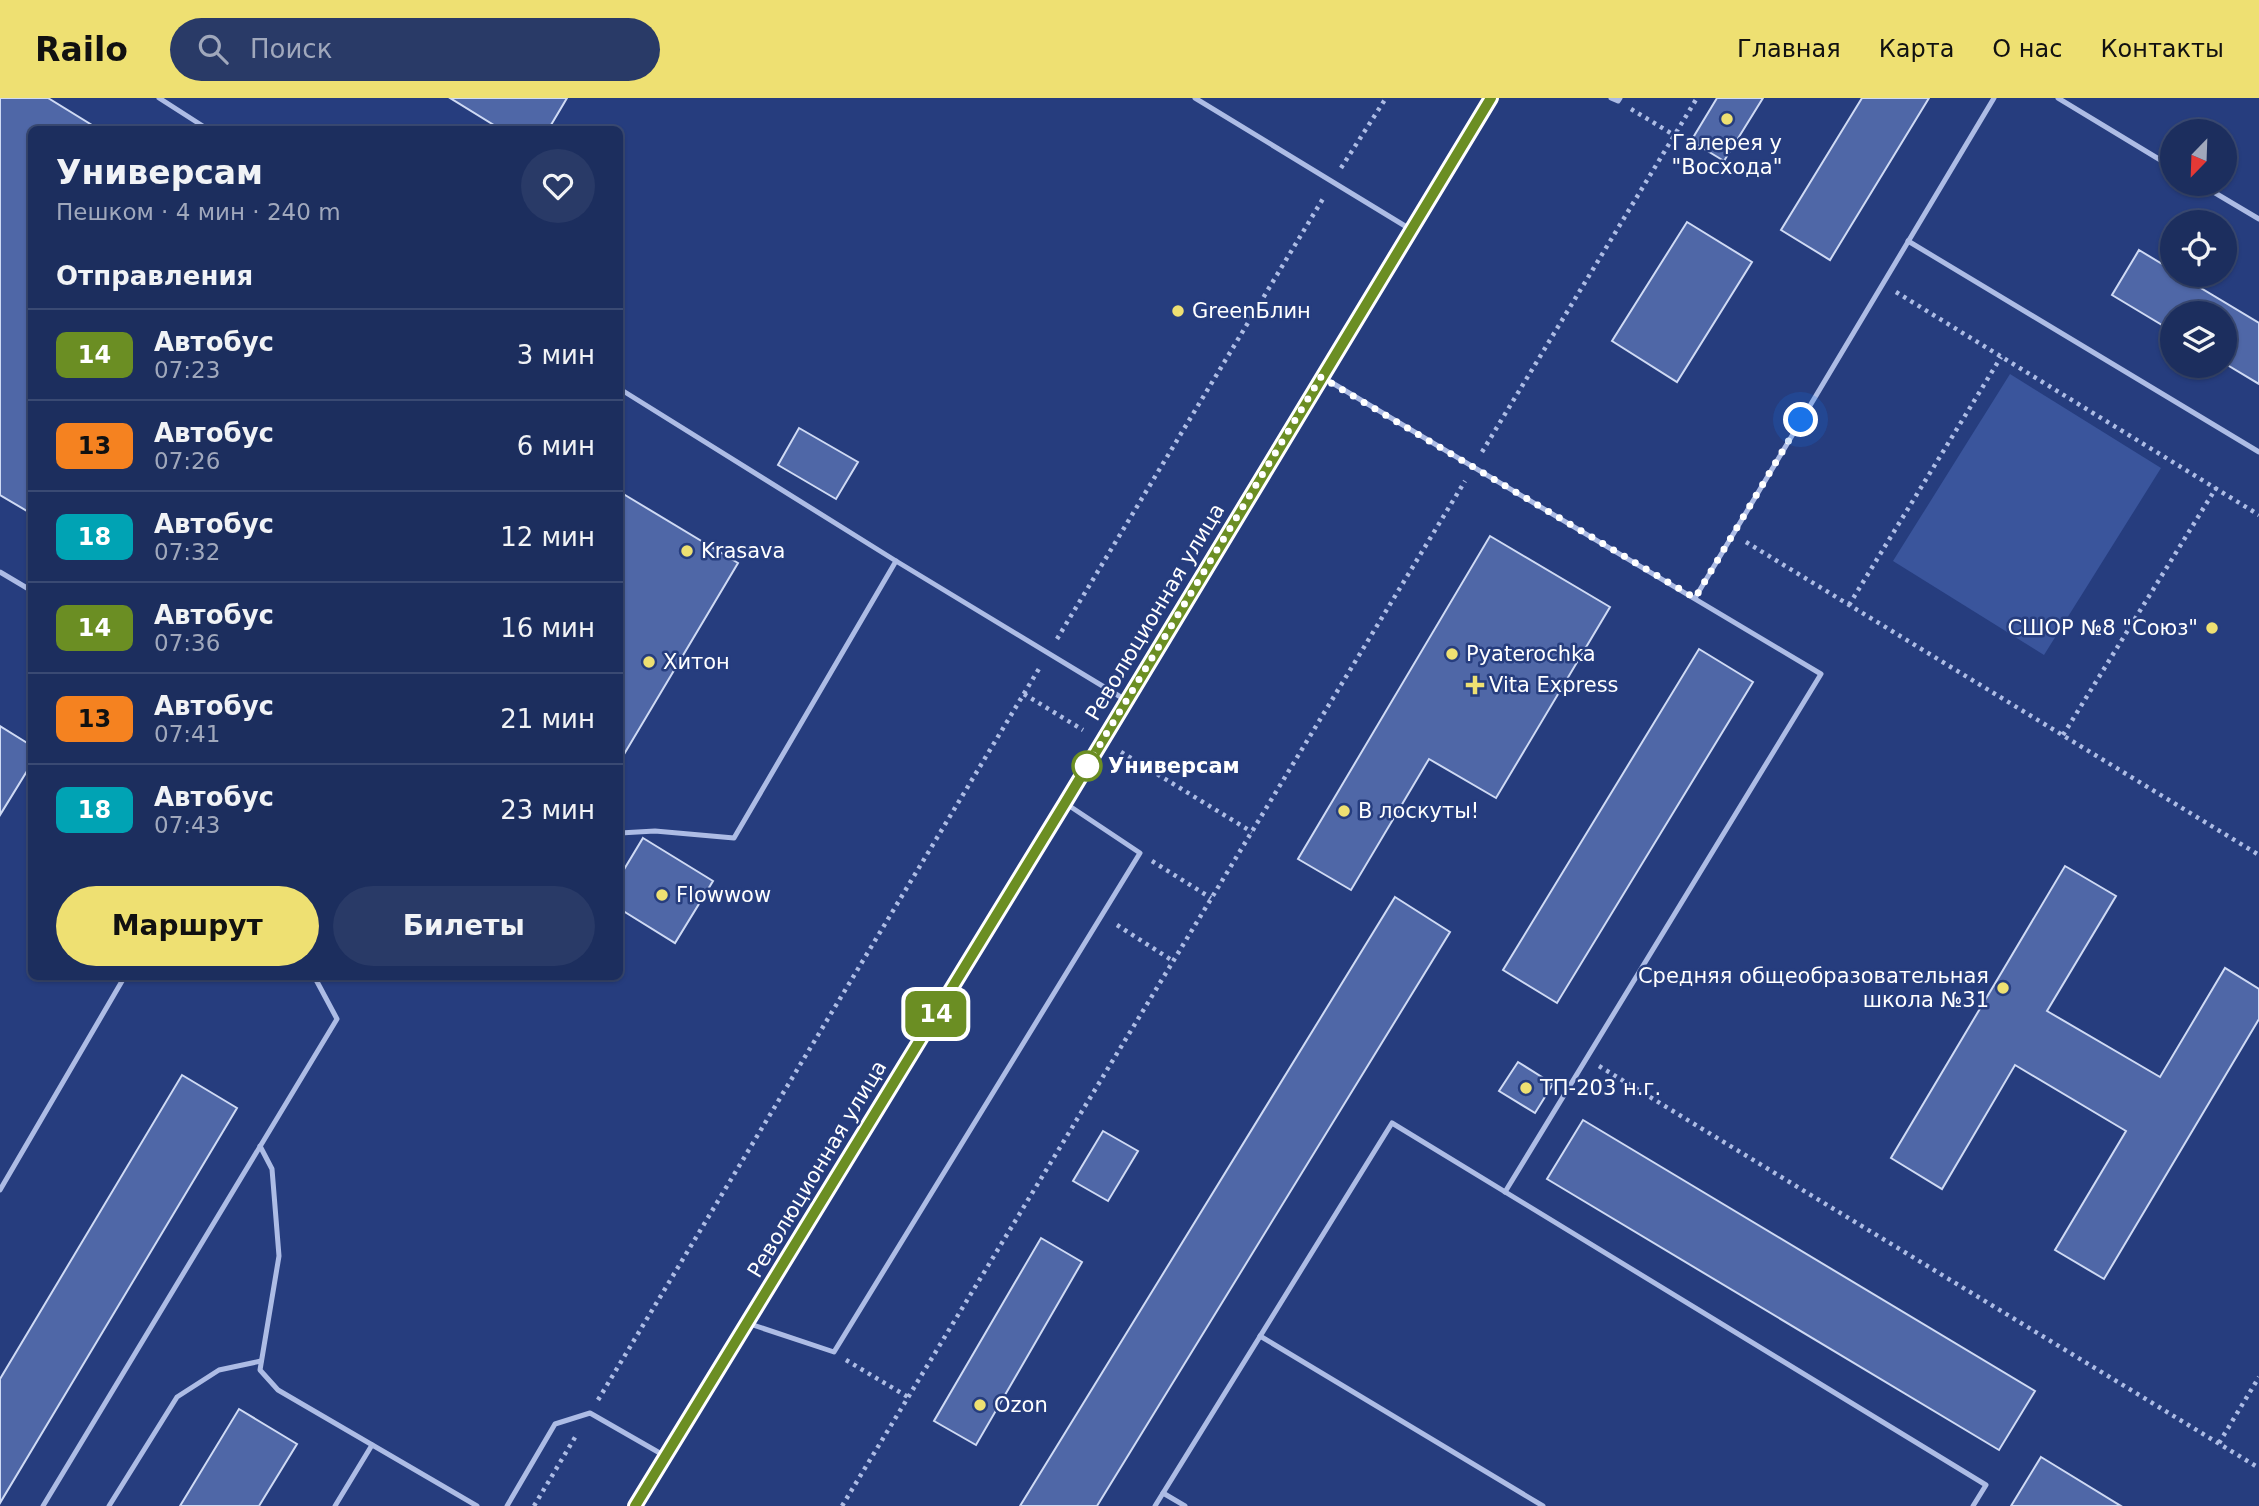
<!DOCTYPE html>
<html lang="ru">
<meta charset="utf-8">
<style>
:root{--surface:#1c2e5e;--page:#293a67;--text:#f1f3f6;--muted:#a0a8bc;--line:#3a4a73;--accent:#eee072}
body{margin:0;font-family:"DejaVu Sans",sans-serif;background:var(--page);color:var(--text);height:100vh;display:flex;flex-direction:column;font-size:26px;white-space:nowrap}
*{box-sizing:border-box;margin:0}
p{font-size:23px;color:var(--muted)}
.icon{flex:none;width:38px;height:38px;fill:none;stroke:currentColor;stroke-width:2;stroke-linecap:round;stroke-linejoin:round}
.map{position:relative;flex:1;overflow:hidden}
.panel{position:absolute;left:28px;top:28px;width:595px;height:854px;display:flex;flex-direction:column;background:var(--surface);border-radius:10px;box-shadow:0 2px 5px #0004,0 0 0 2px var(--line)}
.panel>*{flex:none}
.badge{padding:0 14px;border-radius:10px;font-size:24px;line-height:46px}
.needle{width:46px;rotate:203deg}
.buttons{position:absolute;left:2160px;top:21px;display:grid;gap:14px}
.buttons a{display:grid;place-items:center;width:77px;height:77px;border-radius:50%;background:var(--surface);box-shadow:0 2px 5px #0004,0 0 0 2px var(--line);font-size:35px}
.you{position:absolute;width:35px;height:35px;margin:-18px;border:5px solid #fff;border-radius:50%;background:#1a73e8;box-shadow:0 0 0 10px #1a73e833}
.map>.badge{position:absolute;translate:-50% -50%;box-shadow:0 0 0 4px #fff}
h2{padding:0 28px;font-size:26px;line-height:63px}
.round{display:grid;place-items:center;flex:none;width:74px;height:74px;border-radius:37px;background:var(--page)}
.summary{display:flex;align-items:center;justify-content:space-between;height:119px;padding:0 28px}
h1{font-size:33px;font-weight:700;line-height:52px}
.cta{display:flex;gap:14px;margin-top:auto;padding:14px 28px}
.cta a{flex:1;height:80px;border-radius:42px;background:var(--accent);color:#111;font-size:28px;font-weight:700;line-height:80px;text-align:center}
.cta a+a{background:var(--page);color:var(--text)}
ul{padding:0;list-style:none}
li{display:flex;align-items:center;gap:21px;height:91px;padding:0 28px;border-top:2px solid var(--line)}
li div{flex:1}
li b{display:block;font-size:26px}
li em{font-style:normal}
li .badge{min-width:77px;font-weight:700;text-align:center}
header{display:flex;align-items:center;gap:42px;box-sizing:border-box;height:98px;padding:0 35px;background:var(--accent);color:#111}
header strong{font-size:33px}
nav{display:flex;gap:38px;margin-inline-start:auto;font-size:24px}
.search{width:490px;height:63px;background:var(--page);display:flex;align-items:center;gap:18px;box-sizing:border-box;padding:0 24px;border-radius:38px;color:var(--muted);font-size:26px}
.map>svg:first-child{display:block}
.green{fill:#3a559c}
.building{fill:#4f67a7;stroke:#cfdaf4;stroke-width:2}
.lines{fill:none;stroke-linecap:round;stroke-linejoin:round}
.path{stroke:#adbce5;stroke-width:4.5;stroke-dasharray:3.5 5;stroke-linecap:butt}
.service{stroke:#adbce5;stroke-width:5}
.secondary{stroke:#d6def5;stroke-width:14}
.line-casing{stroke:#fff;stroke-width:16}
.line{stroke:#6b8e23;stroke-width:10}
.walk{stroke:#fff;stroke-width:7;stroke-dasharray:0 12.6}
.poi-dot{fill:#eee072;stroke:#263d7e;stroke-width:2.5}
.stop-dot{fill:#fff;stroke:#6b8e23;stroke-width:3.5}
.labels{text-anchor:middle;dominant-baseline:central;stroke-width:5;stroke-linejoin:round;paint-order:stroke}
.poi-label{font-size:21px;fill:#fff;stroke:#263d7e;text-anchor:start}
.street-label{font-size:21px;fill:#fff;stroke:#263d7e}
.stop-label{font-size:21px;font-weight:bold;fill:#fff;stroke:#263d7e;text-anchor:start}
</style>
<header>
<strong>Railo</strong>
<div class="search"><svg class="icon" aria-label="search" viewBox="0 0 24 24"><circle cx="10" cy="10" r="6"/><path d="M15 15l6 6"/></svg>Поиск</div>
<nav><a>Главная</a><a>Карта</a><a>О нас</a><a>Контакты</a></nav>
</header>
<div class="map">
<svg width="2259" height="1408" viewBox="0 0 2259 1408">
<rect width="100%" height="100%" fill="#263d7e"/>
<!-- green -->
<polygon class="green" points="2010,276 2161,370 2044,557 1893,463"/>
<!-- building -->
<g class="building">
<polygon points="0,0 48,0 100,32 32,32 32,416 0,397"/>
<polygon points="450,0 567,0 548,32 502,32"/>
<polygon points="1717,0 1763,0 1724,63 1691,43"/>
<polygon points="1862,0 1929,0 1830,162 1781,132"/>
<polygon points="1687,124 1752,164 1677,284 1612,243"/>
<polygon points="2139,152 2172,172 2172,177 2179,177 2259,225 2259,286 2224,265 2224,215 2172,215 2172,233 2112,197"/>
<polygon points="799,330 858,364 836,401 778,367"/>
<polygon points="620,394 738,465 620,663"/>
<polygon points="1490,438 1610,509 1496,700 1429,661 1351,792 1298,761"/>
<polygon points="1699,551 1753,584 1557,905 1503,872"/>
<polygon points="0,628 32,648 32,665 0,717"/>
<polygon points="643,740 713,783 675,845 620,811 620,778"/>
<polygon points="2065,768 2116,798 2047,913 2160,979 2225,870 2259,891 2259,921 2104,1181 2055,1152 2126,1033 2015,967 1942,1091 1891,1060"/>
<polygon points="1395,799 1450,834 1097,1408 1020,1408"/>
<polygon points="1518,964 1553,986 1535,1015 1499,993"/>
<polygon points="182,977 237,1010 0,1405 0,1281"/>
<polygon points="1583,1022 2035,1293 1999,1352 1547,1081"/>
<polygon points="1103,1033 1138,1053 1108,1103 1073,1083"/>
<polygon points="1041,1140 1082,1164 976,1347 934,1323"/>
<polygon points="239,1311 297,1346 259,1408 180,1408"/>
<polygon points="2041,1359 2121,1408 2011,1408"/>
</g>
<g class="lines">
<!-- path -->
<g class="path">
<polyline points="1631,11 1674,37"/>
<polyline points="1341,70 1386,0"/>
<polyline points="1896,194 2259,417"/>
<polyline points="1482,354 1697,0"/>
<polyline points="1746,444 2259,757"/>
<polyline points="1849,507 2001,259"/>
<polyline points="1057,541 1324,99"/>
<polyline points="1024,596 1083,632"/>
<polyline points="2063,637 2216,390"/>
<polyline points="1121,654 1252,734"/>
<polyline points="1152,763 1211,800"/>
<polyline points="1117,827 1173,863"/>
<polyline points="1599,968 2259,1370"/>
<polyline points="846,1262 908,1299"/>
<polyline points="598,1302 1040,569"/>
<polyline points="2219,1345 2259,1279"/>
<polyline points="534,1408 577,1336"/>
<polyline points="842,1408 1465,383"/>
</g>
<!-- service -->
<g class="service">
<polyline points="159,0 209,32"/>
<polyline points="1195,0 1410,131"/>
<polyline points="1611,0 1618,3 1620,0"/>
<polyline points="2058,0 2172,69"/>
<polyline points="2200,86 2259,121"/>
<polyline points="1908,143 2259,354"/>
<polyline points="1324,280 1821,576 1505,1094"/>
<polyline points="620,291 896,463 1124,601"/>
<polyline points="0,474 32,493"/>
<polyline points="1695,500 1994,0"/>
<polyline points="620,735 655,733 734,740 896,463"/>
<polyline points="260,1048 272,1071 279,1158 260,1272 278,1292 477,1408"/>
<polyline points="0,1092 125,878"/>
<polyline points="747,1225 834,1254 1140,755 1065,705"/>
<polyline points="1260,1238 1543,1408"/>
<polyline points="1163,1395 1185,1408"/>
<polyline points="43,1408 337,921 314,878"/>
<polyline points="109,1408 177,1299 219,1272 261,1263"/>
<polyline points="335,1408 372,1347"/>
<polyline points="507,1408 555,1326 590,1315 665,1358"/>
<polyline points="1155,1408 1392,1025 1986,1387 1973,1408"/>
</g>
<!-- secondary -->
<polyline class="secondary" points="635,1408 1068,700 1491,0"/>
</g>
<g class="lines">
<!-- line casing -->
<g class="line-casing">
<polyline id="line" points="635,1408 1065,705 1491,0"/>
</g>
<!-- line -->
<use href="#line" class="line"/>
<!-- walk -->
<polyline class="walk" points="1087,668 1321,279 1695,500 1801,322"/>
</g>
<!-- markers -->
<g class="poi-dot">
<circle cx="1727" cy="21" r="7"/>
<circle cx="1178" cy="213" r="7"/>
<circle cx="687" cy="453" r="7"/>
<circle cx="2212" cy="530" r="7"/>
<circle cx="1452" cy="556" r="7"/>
<circle cx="649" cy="564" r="7"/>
<path d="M1471.5 576.5h7v7h7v7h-7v7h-7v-7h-7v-7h7z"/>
<circle cx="1344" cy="713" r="7"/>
<circle cx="662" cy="797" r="7"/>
<circle cx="2003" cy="890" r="7"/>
<circle cx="1526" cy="990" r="7"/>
<circle cx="980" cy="1307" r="7"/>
</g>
<circle class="stop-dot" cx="1087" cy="668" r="14"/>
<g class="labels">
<!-- poi labels -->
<g class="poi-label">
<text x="1727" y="45" text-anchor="middle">Галерея у<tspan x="1727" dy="24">"Восхода"</tspan></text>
<text x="1192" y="213">GreenБлин</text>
<text x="701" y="453">Krasava</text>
<text x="2198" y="530" text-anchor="end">СШОР №8 "Союз"</text>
<text x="1466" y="556">Pyaterochka</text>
<text x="663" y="564">Хитон</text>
<text x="1489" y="587">Vita Express</text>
<text x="1358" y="713">В лоскуты!</text>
<text x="676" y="797">Flowwow</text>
<text x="1989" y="878" text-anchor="end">Средняя общеобразовательная<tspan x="1989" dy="24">школа №31</tspan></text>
<text x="1540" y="990">ТП-203 н.г.</text>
<text x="994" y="1307">Ozon</text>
</g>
<!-- street labels -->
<g class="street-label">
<text transform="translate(1155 514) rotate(-59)">Революционная улица</text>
<text transform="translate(817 1071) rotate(-59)">Революционная улица</text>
</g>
<!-- stop labels -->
<g class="stop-label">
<text x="1108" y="668">Универсам</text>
</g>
</g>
</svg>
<div class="buttons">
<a><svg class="needle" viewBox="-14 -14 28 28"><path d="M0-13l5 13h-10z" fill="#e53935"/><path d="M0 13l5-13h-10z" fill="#a0a8bc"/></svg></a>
<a><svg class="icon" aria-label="locate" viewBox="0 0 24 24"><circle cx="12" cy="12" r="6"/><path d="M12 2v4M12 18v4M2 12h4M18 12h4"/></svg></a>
<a><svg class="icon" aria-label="layers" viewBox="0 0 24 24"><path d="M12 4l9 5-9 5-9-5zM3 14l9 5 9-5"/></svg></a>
</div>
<div class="you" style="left:1801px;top:322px"></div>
<b class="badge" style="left:936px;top:916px;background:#6b8e23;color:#fff">14</b>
<section class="panel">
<div class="summary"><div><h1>Универсам</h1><p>Пешком · 4 мин · 240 m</p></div><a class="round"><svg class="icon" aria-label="heart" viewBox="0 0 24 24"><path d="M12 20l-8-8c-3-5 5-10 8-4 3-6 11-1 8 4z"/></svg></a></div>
<h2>Отправления</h2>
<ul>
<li><span class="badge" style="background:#6b8e23;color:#fff">14</span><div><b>Автобус</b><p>07:23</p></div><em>3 мин</em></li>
<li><span class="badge" style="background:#f58220;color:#111">13</span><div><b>Автобус</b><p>07:26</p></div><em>6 мин</em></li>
<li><span class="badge" style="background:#00a3b4;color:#fff">18</span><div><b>Автобус</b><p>07:32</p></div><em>12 мин</em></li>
<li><span class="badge" style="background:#6b8e23;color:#fff">14</span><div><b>Автобус</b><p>07:36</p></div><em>16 мин</em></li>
<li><span class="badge" style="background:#f58220;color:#111">13</span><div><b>Автобус</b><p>07:41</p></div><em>21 мин</em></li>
<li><span class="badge" style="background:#00a3b4;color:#fff">18</span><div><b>Автобус</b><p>07:43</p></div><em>23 мин</em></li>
</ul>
<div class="cta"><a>Маршрут</a><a>Билеты</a></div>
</section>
</div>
